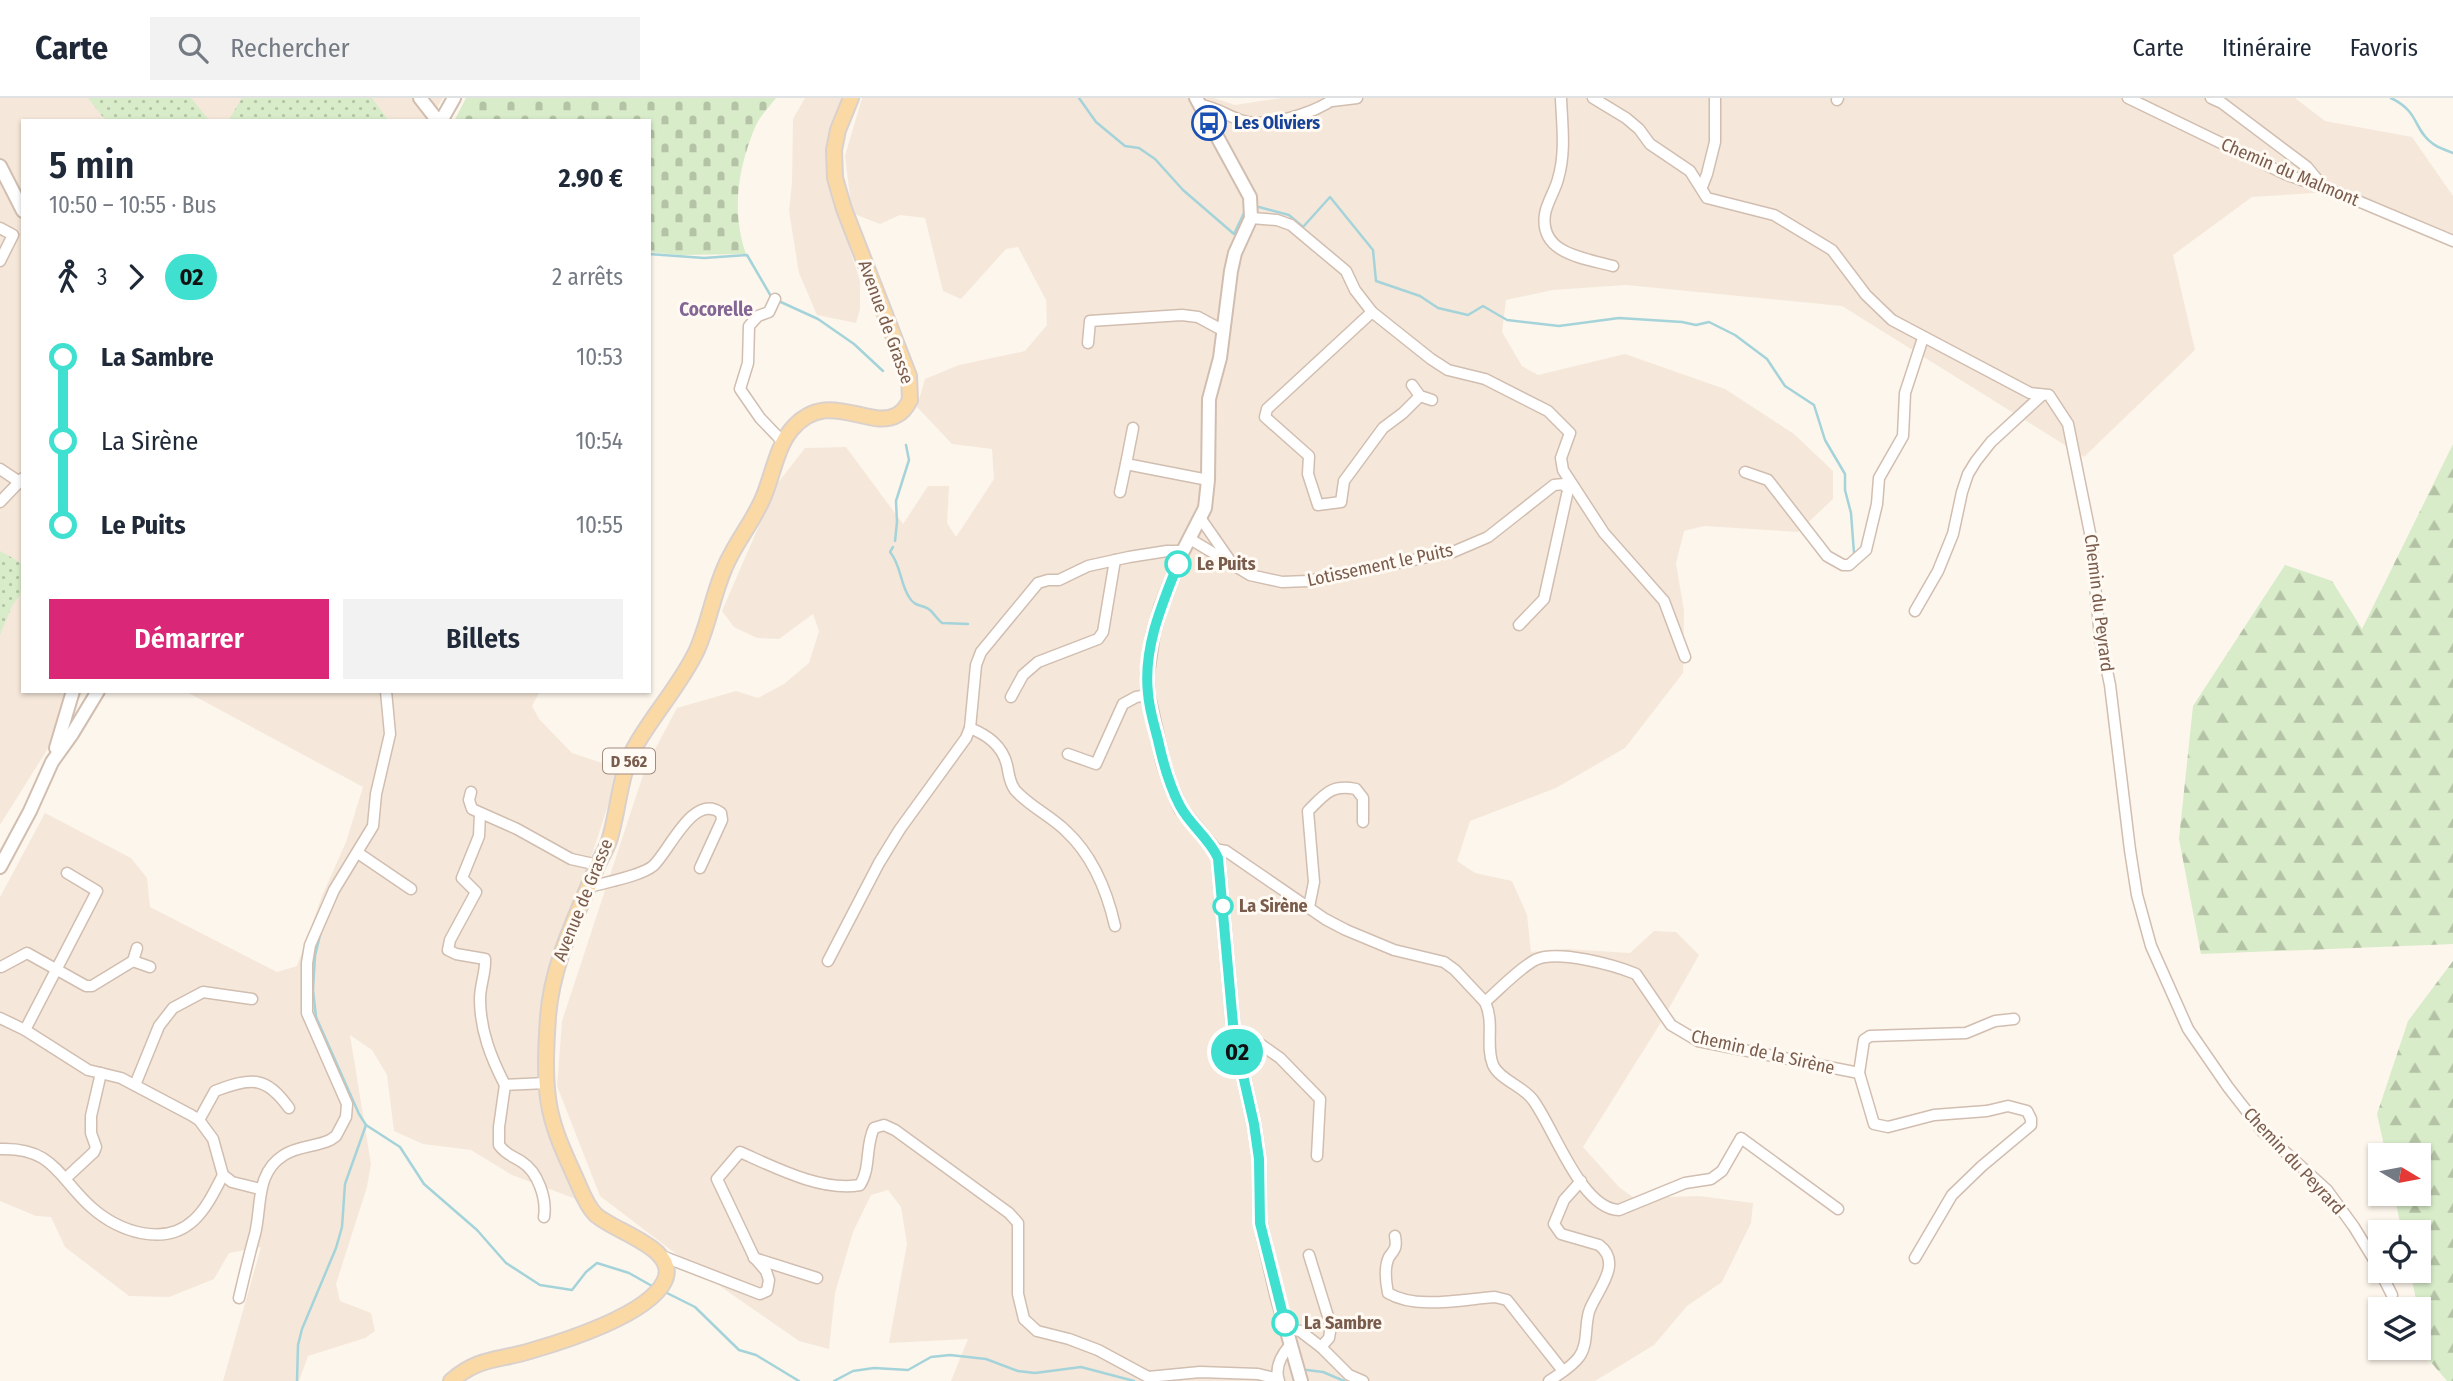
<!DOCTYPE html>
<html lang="fr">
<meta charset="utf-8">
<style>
:root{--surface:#fff;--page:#f2f2f3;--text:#1f2937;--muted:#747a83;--line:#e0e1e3;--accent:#db2777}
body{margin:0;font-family:"Fira Sans Condensed",sans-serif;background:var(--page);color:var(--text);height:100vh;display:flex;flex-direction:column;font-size:26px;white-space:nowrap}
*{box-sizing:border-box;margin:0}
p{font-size:23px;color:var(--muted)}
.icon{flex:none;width:38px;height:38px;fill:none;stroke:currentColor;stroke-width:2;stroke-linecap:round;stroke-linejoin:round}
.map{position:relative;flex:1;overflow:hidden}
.panel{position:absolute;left:21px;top:21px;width:630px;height:574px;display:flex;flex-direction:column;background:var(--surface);border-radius:0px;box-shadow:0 2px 5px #0004}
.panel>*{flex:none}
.badge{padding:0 14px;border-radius:23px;font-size:24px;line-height:46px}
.needle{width:46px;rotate:100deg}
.buttons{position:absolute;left:2368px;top:1045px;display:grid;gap:14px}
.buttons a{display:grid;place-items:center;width:63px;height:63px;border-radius:0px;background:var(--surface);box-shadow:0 2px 5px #0004;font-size:35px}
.map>.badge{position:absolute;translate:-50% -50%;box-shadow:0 0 0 4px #fff}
.legs{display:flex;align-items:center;gap:10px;height:77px;padding:0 28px;font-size:23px}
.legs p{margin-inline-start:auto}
.summary{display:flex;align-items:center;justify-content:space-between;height:119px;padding:0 28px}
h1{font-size:38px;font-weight:600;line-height:52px}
.action{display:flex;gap:14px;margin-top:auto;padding:14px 28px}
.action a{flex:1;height:80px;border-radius:0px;background:var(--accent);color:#fff;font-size:28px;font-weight:600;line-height:80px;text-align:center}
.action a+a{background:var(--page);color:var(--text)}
ul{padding:0 28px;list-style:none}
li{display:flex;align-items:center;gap:24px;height:84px;font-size:26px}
li i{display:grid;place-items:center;width:10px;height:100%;margin:0 9px;background:currentColor}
li i::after{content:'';width:18px;height:18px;margin:-9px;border:5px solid;border-radius:50%;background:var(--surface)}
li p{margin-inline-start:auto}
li:first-child i{background:linear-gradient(#0000 50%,currentColor 0)}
li:last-child i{background:linear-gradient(currentColor 50%,#0000 0)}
header{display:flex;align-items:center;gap:42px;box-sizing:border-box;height:98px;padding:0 35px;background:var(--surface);border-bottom:2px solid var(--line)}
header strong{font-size:33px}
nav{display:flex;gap:38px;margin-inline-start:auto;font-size:24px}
.search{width:490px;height:63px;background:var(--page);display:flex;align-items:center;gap:18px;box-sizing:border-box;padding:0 24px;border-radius:0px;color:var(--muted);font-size:26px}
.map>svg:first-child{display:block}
.residential{fill:#f5e8da}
.forest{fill:url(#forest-firs)}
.cemetery{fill:url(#cemetery-stones)}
.park{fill:url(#park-dots)}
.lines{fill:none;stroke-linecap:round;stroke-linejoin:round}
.stream{stroke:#a5d3da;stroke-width:2.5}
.minor-casing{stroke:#d1beb0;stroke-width:13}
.tertiary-casing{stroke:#d1beb0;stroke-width:16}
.primary-casing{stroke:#dad1cd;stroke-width:18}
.minor{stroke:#fff;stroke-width:10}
.tertiary{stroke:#fff;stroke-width:12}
.primary{stroke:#fbd9a5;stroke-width:14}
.line-1-casing{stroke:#fff;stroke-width:16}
.line-1{stroke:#40e0d0;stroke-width:10}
.stop-1-dot{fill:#fff;stroke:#40e0d0;stroke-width:3.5}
.labels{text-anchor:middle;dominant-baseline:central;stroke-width:6;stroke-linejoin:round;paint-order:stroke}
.shield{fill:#fffaf3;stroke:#a28b7f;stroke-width:2}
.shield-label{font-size:16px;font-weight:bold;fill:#7a5c4d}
.transit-label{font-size:18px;font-weight:bold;fill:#164399;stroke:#fffaf3;text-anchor:start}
.street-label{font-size:18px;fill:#7a5c4d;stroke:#fffaf3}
.stop-label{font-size:18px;font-weight:bold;fill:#7a5c4d;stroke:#fffaf3;text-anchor:start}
.neighbourhood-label{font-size:19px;font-weight:bold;fill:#846695;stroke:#fffaf3}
</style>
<header>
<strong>Carte</strong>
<div class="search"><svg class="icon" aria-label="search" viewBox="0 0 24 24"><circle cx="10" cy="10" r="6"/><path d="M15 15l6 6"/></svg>Rechercher</div>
<nav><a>Carte</a><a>Itinéraire</a><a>Favoris</a></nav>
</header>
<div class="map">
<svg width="2453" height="1283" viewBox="0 0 2453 1283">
<defs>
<pattern id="forest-firs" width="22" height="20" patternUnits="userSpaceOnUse" patternTransform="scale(1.75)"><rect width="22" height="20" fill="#d8ecc9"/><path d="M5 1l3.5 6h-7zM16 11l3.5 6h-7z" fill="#b4c2a5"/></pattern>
<pattern id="cemetery-stones" width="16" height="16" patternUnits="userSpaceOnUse" patternTransform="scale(1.75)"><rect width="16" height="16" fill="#d8ecc9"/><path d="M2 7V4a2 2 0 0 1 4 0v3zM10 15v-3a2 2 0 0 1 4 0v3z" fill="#b4c2a5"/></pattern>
<pattern id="park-dots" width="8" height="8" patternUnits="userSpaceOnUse" patternTransform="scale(1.75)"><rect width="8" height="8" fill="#d8ecc9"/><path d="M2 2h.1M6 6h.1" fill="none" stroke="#b4c2a5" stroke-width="1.8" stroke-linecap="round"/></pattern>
</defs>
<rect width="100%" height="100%" fill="#fdf6ec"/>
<!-- residential -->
<g class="residential">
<polygon points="0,0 443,0 429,23 23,23 23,593 84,593 0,727"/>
<polygon points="805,0 841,0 829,85 860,183 860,211 856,225 817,217 799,175 789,113 792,85 793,21"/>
<polygon points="862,0 1214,0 1235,7 1281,0 2295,0 2325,23 2412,39 2453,98 2453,139 2345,93 2252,99 2173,157 2195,252 2084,359 1842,208 1626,187 1553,192 1506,202 1502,234 1522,268 1538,277 1625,256 1725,291 1794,336 1833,373 1833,401 1798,434 1704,428 1684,433 1676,465 1684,513 1683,575 1625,650 1556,690 1470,723 1457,763 1475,775 1512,783 1527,817 1531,854 1566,851 1630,855 1654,833 1676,834 1699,857 1660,926 1583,1049 1619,1089 1634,1100 1699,1098 1753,1105 1751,1125 1722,1184 1687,1208 1654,1247 1595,1283 951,1283 968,1241 889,1245 907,1146 901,1109 888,1092 871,1097 853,1134 835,1195 829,1251 799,1243 697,1172 600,1098 557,988 562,923 646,668 677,610 736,593 758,600 784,586 809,565 819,533 813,516 779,541 757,540 734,529 722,513 777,386 805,350 846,349 903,426 928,388 949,388 947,425 956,439 994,381 992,351 952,346 917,309 925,281 959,267 1025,253 1047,227 1046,202 1018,149 1006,151 961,201 943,193 925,120 900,117 880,126 852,115 845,58"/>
<polygon points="185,593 540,593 532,608 539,621 572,655 620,671 578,799 549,873 541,914 540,976 546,1031 576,1101 512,1077 471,1052 423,1046 394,1033 387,977 372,952 350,937 371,1066 367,1089 336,1186 340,1203 371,1215 375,1233 365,1240 308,1258 299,1283 223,1283 261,1149 229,1155 214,1181 169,1199 129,1198 65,1149 51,1119 36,1118 0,1103 0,799 45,715 131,760 147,780 150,809 277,874 297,868 322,798 346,744 363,689"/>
</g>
<!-- forest -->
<g class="forest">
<polygon points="2453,346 2453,846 2201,856 2179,741 2193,608 2285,467 2332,483 2362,531"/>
<polygon points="2453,863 2453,1283 2447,1283 2429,1262 2410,1173 2418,1172 2418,1134 2402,1134 2394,1096 2418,1096 2418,1057 2386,1057 2377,1016 2408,923"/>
</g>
<!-- cemetery -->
<path class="cemetery" d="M 466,0 L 776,0 C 770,8 761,17 756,27 C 738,69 731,113 746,156 L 680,157 L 649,154 L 649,23 L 454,23 Z"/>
<!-- park -->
<g class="park">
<polygon points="88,0 191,0 210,23 106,23"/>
<polygon points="242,0 372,0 389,23 228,23"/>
<polygon points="0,453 23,466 23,493 12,508 0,537"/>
</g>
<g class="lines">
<!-- stream -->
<g class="stream">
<polyline points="1079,0 1096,24 1125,48 1139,50 1155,61 1183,92 1234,136 1244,115"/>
<path d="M 2391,0 C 2420,14 2413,31 2432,45 C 2438,50 2446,52 2453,55"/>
<polyline points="1259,109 1289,117 1303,129 1330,99 1373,152 1376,183 1420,198 1438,210 1468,217 1483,208 1507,222 1559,228 1619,220 1682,224 1696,227 1709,224 1735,237 1767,261 1785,288 1814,307 1825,342 1845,376 1845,392 1851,415 1854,455"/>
<polyline points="649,156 704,160 747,157 772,200 818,221 854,246 883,273"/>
<polyline points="895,443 897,424 896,403 909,362 906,347"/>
<path d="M 893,449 L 890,454 C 901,467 900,485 909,499 C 915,510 924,506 931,513 C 935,517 937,521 942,525 L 968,526"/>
<polyline points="321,833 315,858 313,892 316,919 359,1016 366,1027 400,1049 424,1086 477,1132 506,1165 540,1187 572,1192 586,1174 597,1165 629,1175 652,1188"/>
<polyline points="667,1195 695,1209 739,1252 756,1257 799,1283"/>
<polyline points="1307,1272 1323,1274 1344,1283"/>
<polyline points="297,1283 298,1247 302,1231 336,1150 342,1129 345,1086 366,1027"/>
<polyline points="834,1283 853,1273 874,1270 908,1272 931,1259 950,1257 986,1261 1018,1273 1035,1275 1081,1269 1134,1283"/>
</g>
<!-- minor casing -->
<g class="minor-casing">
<g id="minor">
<path d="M 1561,0 C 1562,27 1566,54 1558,81 C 1555,93 1547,104 1545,116 C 1539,156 1584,160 1613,168"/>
<polyline points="1593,0 1626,20 1639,31 1650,46 1690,73 1707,100 1774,117 1832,152 1866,197 1892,222 2030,295 2049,297 2068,326 2090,435 2100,539 2110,587 2130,752 2137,797 2151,848 2188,931 2228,989 2263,1034 2327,1092 2354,1129 2376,1165 2392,1197"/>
<polyline points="2128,0 2285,76 2346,98 2453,143"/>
<polyline points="2211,0 2222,5 2307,69 2325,91"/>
<polyline points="1837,2 1838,0"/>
<polyline points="1332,3 1357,0"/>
<path d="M 1199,7 C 1214,8 1226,17 1240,22 C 1265,31 1315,15 1335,0"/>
<polyline points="1702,89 1707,76 1715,44 1715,0"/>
<polyline points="1251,120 1277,122 1291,127 1346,173 1355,192 1372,214 1431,261 1448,272 1485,281 1548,313 1570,335 1561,360 1563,372 1604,435 1664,503 1685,559"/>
<polyline points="0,130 13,137 0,163"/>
<polyline points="775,201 769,214 758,218 749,228 748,265 740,291 760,320 783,344"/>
<polyline points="1372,214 1267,311 1265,319 1309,358 1308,376 1318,407 1341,404 1344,383 1383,330 1403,315 1420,298"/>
<polyline points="1088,245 1090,223 1182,217 1198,219 1224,233"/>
<polyline points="1412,287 1420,298 1432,302"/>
<polyline points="1133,330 1126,366 1208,382"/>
<polyline points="0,371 18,383"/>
<polyline points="1745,374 1768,382 1827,458 1843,467 1849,467 1866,452 1877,406 1879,380 1903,338 1905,295 1923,240"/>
<polyline points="1120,394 1126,366"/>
<polyline points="0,404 23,380"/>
<polyline points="1201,421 1231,464"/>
<polyline points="1190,441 1250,477 1282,484 1308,483 1453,454 1488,439 1554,387 1564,386 1568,392 1544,501 1519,527"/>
<polyline points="1915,513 1938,473 1953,436 1962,394 1968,376 1976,363 1991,344 2041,298"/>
<polyline points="1011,599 1023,577 1038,564 1098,541 1103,534 1115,462"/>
<path d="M 970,630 C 987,637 1002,647 1007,667 C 1009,676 1009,684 1015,692 C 1029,708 1051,718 1066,733 C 1093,758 1107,793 1115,828"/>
<polyline points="1068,656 1096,666 1123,606 1136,599 1148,597"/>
<polyline points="471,694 469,702 472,711 517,731 571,761 598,767"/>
<path d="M 480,715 L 479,738 L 462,780 L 476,794 L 450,842 L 448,852 L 456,856 L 485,861 C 486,874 480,887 480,901 C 480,932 491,960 505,987 L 547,985"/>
<path d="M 1214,751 L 1226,753 L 1325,821 L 1346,832 L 1394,852 L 1444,864 L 1455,872 L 1485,904 C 1501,890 1517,872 1535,862 C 1557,851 1614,867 1636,876 L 1671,927 L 1698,943 L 1859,975 L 1874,1026 L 1888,1029 L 1934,1017 L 1987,1013 L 2008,1008 L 2027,1013 L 2031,1021 L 2031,1027 L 1982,1068 L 1952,1097 L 1915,1160"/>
<polyline points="358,755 411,791"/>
<path d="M 590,789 C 606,784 641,778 653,768 C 669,754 693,694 721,715 L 722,722 L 700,770"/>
<path d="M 1309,809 L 1314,784 L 1308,713 C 1325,696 1331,686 1356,691 L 1363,700 L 1363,724"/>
<polyline points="133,863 137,850"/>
<polyline points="828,863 879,765 900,731 966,640 970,630 976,567 981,554 1038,485 1048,482 1059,482 1088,468 1129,459 1167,453 1183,453"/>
<polyline points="1,869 27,855 86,888 92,888 133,863 150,869"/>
<path d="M 1485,904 C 1495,926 1485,947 1493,967 C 1500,982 1523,988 1533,1002 C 1554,1030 1581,1111 1619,1112 L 1685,1085 L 1711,1081 L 1722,1073 L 1741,1040 L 1838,1111"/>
<polyline points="0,920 25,932 88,972 121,980 191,1017 199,1022 213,1041 223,1077 232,1084 260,1091"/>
<polyline points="25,932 97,793 67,775"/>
<polyline points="1235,944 1253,941 1280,960 1320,1001 1317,1058"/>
<polyline points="1859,975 1864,942 1870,938 1966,935 1995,923 2014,921"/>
<polyline points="135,987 159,928 173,910 203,894 252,901"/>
<path d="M 505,987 L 499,1029 L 499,1047 C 506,1057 513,1058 522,1064 C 538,1074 547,1101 544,1119"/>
<path d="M 199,1022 L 215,993 C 252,979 266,978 289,1010"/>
<path d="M 0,1051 C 53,1049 58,1079 91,1109 C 118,1133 164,1150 194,1122 C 207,1110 215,1092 223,1077"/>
<polyline points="66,1080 94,1054 96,1049 91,1035 91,1018 101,975"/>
<path d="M 1395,1138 C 1397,1150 1395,1151 1389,1159 C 1384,1169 1386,1185 1388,1195 C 1416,1212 1464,1201 1495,1199 L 1507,1202 L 1563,1273"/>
<path d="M 662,1158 L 760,1196 L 767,1193 L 769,1182 L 766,1173 L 754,1159 L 717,1081 L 740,1054 C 774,1069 822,1094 860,1087 C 871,1070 865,1048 874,1030 L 884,1027 L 895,1032 L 1009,1115 L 1018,1125 L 1018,1196 L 1024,1221 L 1037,1233 L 1069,1241 L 1098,1252 L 1148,1279 L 1200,1274 L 1258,1276 L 1278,1281"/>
<polyline points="754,1160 817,1180"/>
<path d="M 239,1200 C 244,1179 249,1157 255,1136 C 262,1108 255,1075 284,1057 C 298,1048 315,1049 330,1042 L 336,1038 L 346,1019 L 347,1006 L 307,915 L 307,865 L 310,847 L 334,792 L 373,728 L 376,696 L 390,636 L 386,593"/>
<polyline points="1286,1230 1300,1233 1321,1249 1329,1240 1331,1228 1309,1157"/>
<polyline points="1321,1249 1349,1277 1363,1283"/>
<path d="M 1279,1283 C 1274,1269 1282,1256 1291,1246"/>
<path d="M 1549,1283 C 1559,1276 1572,1269 1579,1259 C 1589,1246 1584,1225 1590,1211 C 1598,1191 1623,1165 1599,1147 L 1561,1136 L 1554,1126 L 1564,1102 L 1581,1083"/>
</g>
</g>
<!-- tertiary casing -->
<g class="tertiary-casing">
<g id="tertiary">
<polyline points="420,0 438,23"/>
<polyline points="1196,0 1250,99 1251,120 1235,155 1231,173 1220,260 1209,301 1208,382 1205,410 1183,453 1161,509 1153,536 1147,578 1148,597 1163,664 1171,688 1181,711 1214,751 1218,760 1234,937 1254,1026 1259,1061 1260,1124 1277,1198 1301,1283"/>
<polyline points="441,23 454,0"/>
<polyline points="0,68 23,113"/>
<polyline points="56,650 73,593"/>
<polyline points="0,769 30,713 52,664 72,636 98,593"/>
</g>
</g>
<!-- primary casing -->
<g class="primary-casing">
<path id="primary" d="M 451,1283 C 479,1259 497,1263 530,1253 C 565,1243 647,1217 664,1184 C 681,1150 613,1134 595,1116 C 586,1107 581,1092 576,1081 C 566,1059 555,1036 550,1012 C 544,983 546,949 548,919 C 552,865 577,817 597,768 C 601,759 606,752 609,743 C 619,712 619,676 636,647 C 655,614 681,586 697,552 C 709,525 713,496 725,469 C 735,445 753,424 763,400 C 773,377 776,351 791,332 C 827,288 869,333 897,317 C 903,314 907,308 910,302 L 909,278 L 844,111 L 835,80 L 834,52 L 838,32 L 851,0"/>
</g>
<!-- minor -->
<use href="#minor" class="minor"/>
<!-- tertiary -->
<use href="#tertiary" class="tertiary"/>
<!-- primary -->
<use href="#primary" class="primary"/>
</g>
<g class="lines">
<!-- line-1 casing -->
<g class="line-1-casing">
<path id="line-1" d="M 1178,466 C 1162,506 1143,550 1148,595 C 1149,611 1154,626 1158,642 C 1163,665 1169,687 1180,708 C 1190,727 1209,740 1218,760 L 1234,937 L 1254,1026 L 1259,1061 L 1260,1125 L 1285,1225"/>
</g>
<!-- line-1 -->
<use href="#line-1" class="line-1"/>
</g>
<!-- icons -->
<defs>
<g id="bus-ring" transform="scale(1.75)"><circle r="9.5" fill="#fffaf3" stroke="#1a4fb4" stroke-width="1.5"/><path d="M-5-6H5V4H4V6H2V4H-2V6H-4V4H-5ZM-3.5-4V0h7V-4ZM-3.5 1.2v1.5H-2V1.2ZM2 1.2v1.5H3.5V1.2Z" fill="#1a4fb4"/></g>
</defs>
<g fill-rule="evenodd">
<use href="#bus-ring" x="1209" y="25"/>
</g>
<!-- markers -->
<g class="stop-1-dot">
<circle cx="1178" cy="466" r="12"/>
<circle cx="1223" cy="808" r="9"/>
<circle cx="1285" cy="1225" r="12"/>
</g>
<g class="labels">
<!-- shield labels -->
<rect class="shield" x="603" y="650.5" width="52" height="25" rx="5"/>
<g class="shield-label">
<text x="629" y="663">D 562</text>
</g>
<!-- transit labels -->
<g class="transit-label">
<text x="1234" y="25">Les Oliviers</text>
</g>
<!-- street labels -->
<g class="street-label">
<text transform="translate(2290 74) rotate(23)">Chemin du Malmont</text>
<text transform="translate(886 224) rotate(70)">Avenue de Grasse</text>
<text transform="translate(1380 467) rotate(-12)">Lotissement le Puits</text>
<text transform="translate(2099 505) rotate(83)">Chemin du Peyrard</text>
<text transform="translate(583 802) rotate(-68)">Avenue de Grasse</text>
<text transform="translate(1763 954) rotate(13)">Chemin de la Sirène</text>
<text transform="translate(2294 1063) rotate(47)">Chemin du Peyrard</text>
</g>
<!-- stop labels -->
<g class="stop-label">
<text x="1197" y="466">Le Puits</text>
<text x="1239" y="808">La Sirène</text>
<text x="1304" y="1225">La Sambre</text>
</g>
<!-- neighbourhood labels -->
<g class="neighbourhood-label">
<text x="716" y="211">Cocorelle</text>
</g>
</g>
</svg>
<div class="buttons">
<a><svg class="needle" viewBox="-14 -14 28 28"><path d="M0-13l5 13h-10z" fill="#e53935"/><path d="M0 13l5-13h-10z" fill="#747a83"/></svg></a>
<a><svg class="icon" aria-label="locate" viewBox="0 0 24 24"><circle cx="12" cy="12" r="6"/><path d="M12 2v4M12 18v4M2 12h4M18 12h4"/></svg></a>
<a><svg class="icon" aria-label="layers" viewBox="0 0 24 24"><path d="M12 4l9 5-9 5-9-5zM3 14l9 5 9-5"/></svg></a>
</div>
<b class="badge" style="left:1237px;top:954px;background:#40e0d0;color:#111">02</b>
<section class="panel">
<div class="summary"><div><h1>5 min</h1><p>10:50 – 10:55 · Bus</p></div><b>2.90 €</b></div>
<div class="legs"><svg class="icon" aria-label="walk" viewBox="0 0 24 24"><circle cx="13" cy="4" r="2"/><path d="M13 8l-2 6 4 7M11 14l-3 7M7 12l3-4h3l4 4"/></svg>3<svg class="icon" aria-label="forward" viewBox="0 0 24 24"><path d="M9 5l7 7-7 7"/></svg><b class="badge" style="background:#40e0d0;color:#111">02</b><p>2 arrêts</p></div>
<ul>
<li><i style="color:#40e0d0"></i><b>La Sambre</b><p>10:53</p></li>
<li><i style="color:#40e0d0"></i><span>La Sirène</span><p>10:54</p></li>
<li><i style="color:#40e0d0"></i><b>Le Puits</b><p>10:55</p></li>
</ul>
<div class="action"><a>Démarrer</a><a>Billets</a></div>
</section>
</div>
